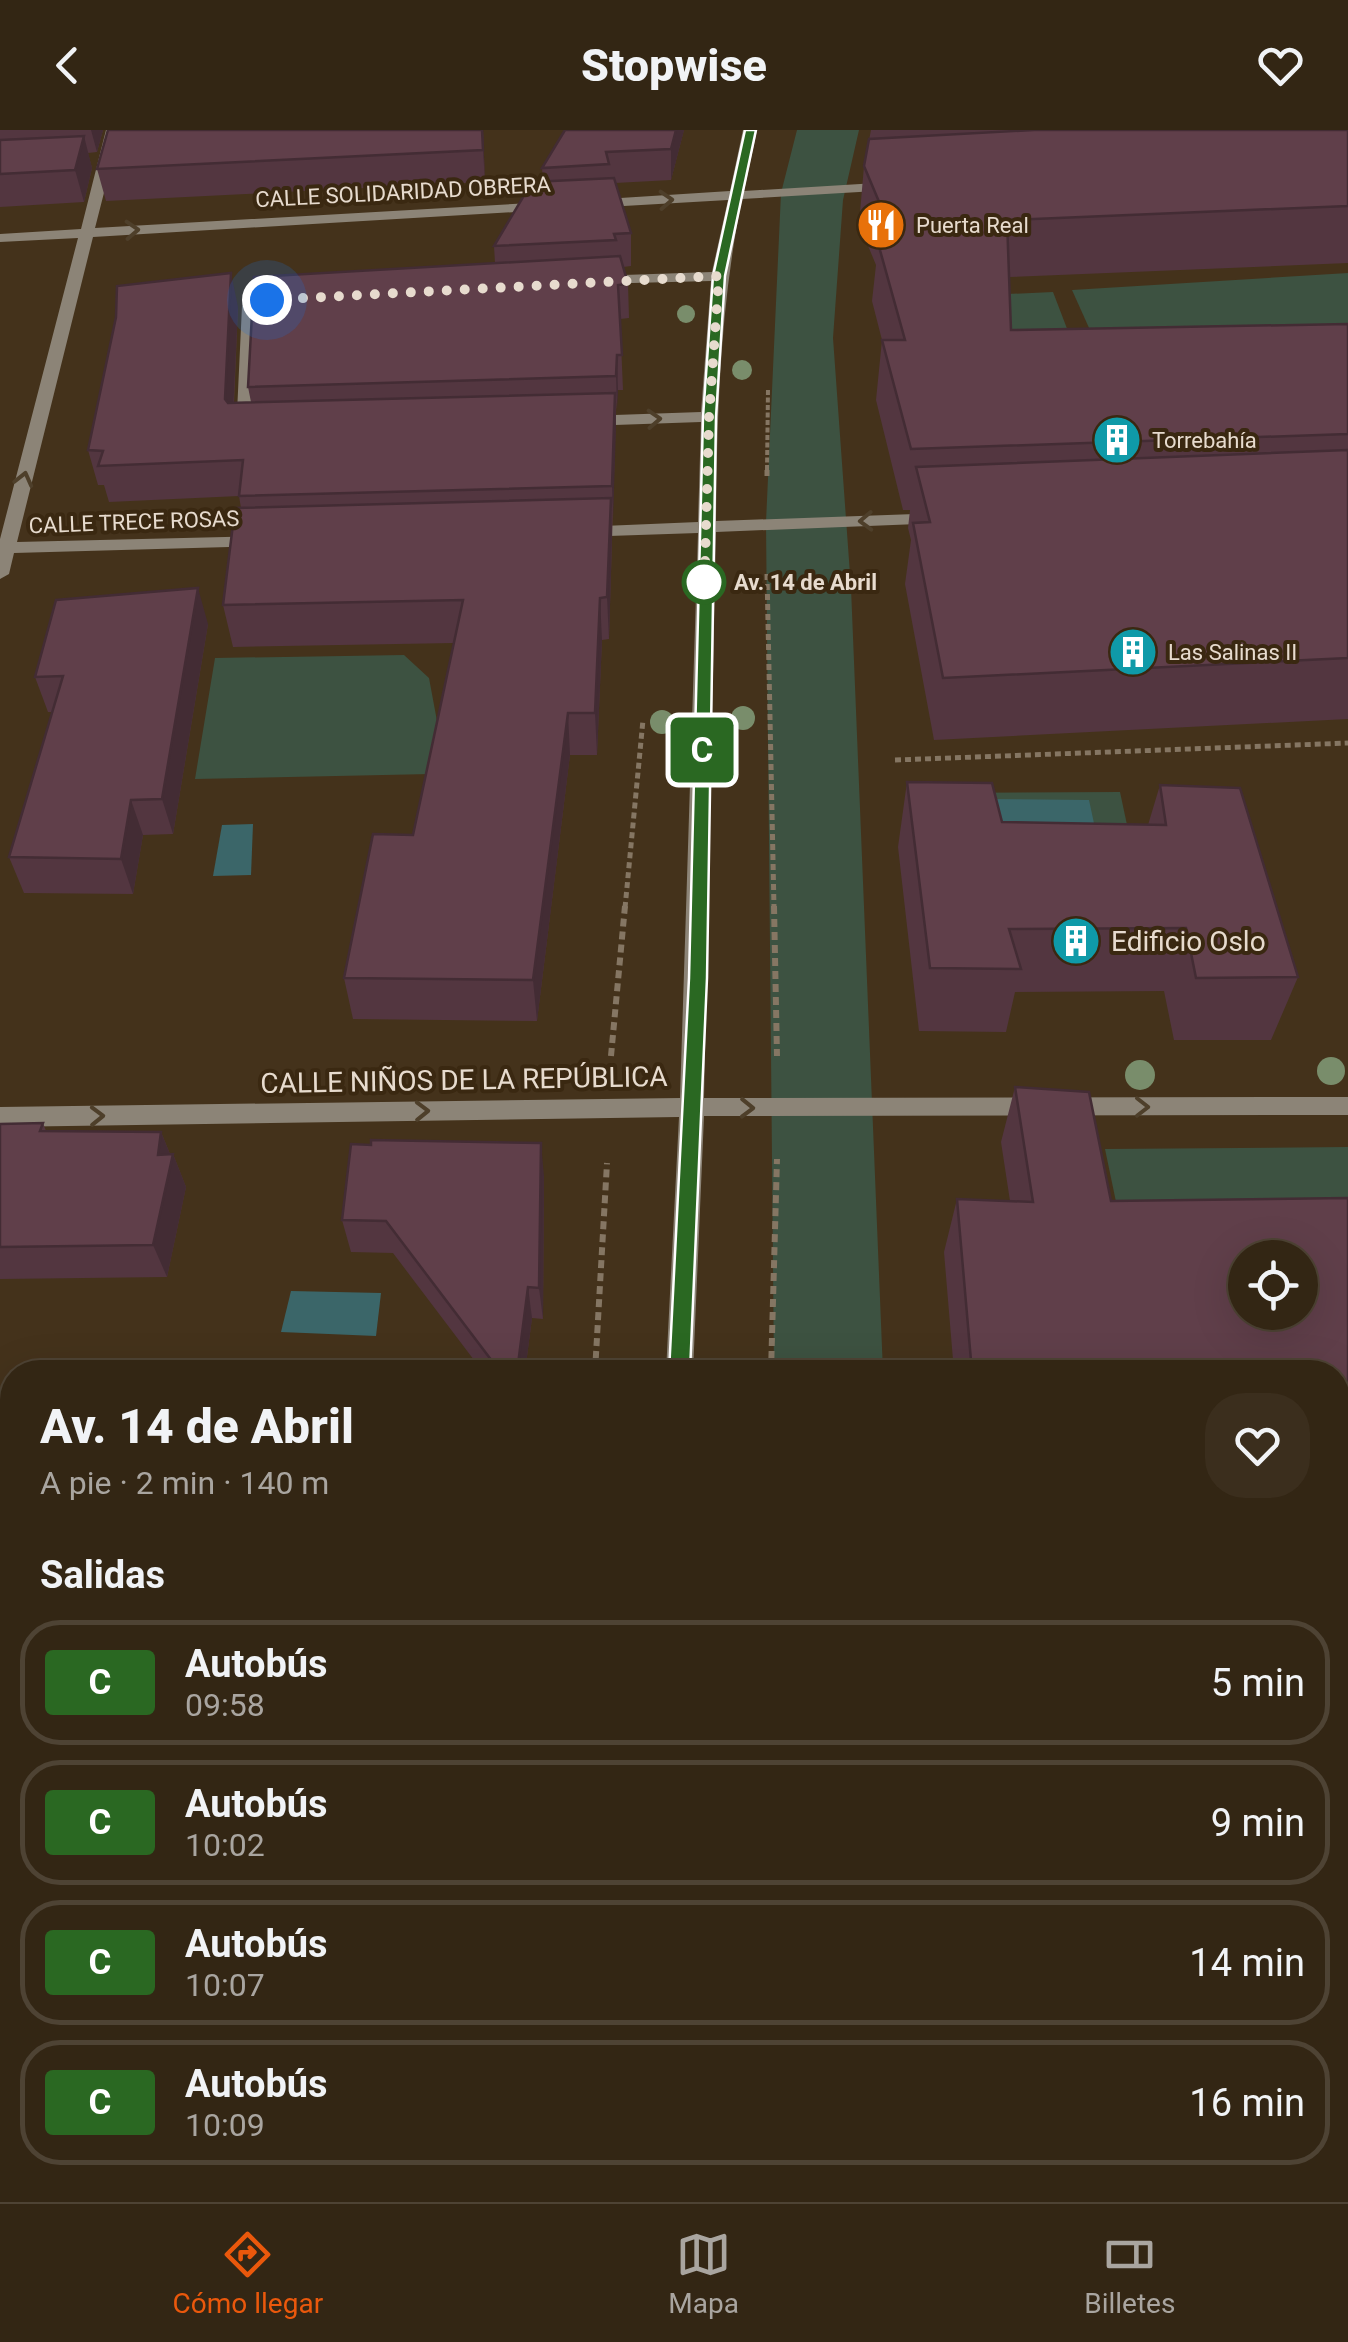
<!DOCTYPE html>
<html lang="es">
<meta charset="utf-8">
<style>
:root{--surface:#332614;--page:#3b2e1d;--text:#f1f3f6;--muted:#a9a5a0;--line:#4e4334;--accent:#ea580c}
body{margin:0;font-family:Roboto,sans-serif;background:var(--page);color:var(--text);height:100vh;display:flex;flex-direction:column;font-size:38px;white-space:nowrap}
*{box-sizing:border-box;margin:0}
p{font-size:32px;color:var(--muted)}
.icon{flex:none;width:55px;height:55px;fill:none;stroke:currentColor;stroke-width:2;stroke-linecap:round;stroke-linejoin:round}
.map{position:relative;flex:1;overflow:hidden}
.drawer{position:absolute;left:0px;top:1230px;width:1350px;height:842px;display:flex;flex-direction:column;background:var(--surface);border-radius:40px 40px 0 0;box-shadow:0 10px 40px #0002,0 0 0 2px var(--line)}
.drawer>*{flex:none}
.badge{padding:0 20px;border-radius:8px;font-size:35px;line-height:65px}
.buttons{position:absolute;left:1228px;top:1110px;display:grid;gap:20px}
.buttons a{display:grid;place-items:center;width:90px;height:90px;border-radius:50%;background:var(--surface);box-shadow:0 10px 40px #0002,0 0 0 2px var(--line);font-size:50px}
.you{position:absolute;width:50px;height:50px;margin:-25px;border:8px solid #fff;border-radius:50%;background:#1a73e8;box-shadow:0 0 0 15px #1a73e833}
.map>.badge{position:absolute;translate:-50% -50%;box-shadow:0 0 0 5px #fff}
h2{padding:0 40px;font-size:38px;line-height:90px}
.round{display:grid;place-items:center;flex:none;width:105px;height:105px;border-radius:40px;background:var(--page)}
.headline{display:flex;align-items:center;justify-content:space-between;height:170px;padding:0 40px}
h1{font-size:48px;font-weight:800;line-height:75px}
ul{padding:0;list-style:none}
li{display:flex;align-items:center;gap:30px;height:125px;margin:0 20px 15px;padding:0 20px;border:5px solid var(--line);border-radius:40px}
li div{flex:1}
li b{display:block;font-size:38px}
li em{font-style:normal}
li .badge{min-width:110px;font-weight:700;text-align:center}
header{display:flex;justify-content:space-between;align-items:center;height:130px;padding:0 40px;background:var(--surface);font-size:45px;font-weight:800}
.tabs{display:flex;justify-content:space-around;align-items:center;height:140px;border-top:2px solid var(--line);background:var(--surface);font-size:28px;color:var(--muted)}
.tabs a{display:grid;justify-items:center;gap:5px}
.tabs .on{color:var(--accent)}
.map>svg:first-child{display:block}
.green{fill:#3d5241}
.water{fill:#3b6669}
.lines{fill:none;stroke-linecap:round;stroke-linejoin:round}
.path-far3{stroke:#857663;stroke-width:4;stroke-dasharray:5 2.5;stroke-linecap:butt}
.path-far2{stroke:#857663;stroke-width:5;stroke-dasharray:6 4;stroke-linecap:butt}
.path-far1{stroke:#857663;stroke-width:6;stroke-dasharray:8 5;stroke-linecap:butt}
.path{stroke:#857663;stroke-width:8;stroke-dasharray:10 6;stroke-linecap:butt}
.minor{fill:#8c8477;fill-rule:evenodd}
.tree{fill:#798d6b}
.wall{fill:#533640}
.shaded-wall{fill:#432c34}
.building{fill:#603f4a;stroke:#432c34;stroke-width:2.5;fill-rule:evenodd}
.oneway{stroke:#4e3f2a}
.line{fill:#2a6822;stroke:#fff;stroke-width:2.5}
.walk{stroke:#e7dbce;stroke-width:10;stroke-dasharray:0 18}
.stop-dot{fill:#fff;stroke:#2a6822;stroke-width:5}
.labels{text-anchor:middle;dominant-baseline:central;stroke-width:8;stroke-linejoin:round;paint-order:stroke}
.far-street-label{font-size:22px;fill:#e7dbce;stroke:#3a2811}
.far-poi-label{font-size:22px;fill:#e7dbce;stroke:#3a2811;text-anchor:start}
.far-stop-label{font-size:22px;font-weight:bold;fill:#e7dbce;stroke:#3a2811;text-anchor:start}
.poi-label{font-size:28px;fill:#e7dbce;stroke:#3a2811;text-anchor:start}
.street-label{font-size:28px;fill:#e7dbce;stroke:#3a2811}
</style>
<header><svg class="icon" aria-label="back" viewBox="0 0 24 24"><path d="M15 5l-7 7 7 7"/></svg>Stopwise<svg class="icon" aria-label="heart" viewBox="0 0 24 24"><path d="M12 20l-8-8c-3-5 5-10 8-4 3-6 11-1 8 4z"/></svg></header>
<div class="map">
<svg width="1348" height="2072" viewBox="0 0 1348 2072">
<rect width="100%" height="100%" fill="#44321b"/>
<!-- green -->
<g class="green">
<polygon points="797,0 859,0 843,70 833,208 851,458 883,1242 774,1242 766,392 781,63"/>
<polygon points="1348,143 1348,251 1116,258 1072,160"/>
<polygon points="1053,162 1089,256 962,166"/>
<polygon points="404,525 429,548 437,591 478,588 478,643 195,649 215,528"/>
<polygon points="1120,662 1130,709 933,663"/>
<polygon points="1348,1017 1348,1088 1120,1091 1105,1019"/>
<polygon points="1338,1473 1348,1521 1348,1788 1338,1788"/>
<rect x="780" y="2060" width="145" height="12"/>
</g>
<!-- water -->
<g class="water">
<polygon points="976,669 1089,670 1098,712 986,708"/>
<polygon points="253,694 251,745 213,746 222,695"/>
<polygon points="291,1161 381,1163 376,1206 281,1202"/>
</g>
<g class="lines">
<!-- path-far3 -->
<polyline class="path-far3" points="767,340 768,259"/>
<!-- path-far2 -->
<g class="path-far2">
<polyline points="767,346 767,338"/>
<polyline points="767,444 774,778"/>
<polyline points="895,630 1348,613"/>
<polyline points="625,778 643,590"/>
</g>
<!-- path-far1 -->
<g class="path-far1">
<polyline points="774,776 777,926"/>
<polyline points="611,926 625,776"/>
<polyline points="595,1242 607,1033"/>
<polyline points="771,1242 777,1029"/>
</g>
<!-- path -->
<g class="path">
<polyline points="538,2060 538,2072"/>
<polyline points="753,2060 753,2072"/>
</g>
<!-- minor -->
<g class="minor">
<polygon points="106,0 120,0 95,98 549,72 556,76 549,80 93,107 17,412 264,406 273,411 264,416 14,423 9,444 0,449 0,409 78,108 0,112 0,104 81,99"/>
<path d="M 743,0 L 757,0 L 744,61 L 893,52 L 900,56 L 893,60 L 742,69 C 720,176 717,283 716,391 L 943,383 L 952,388 L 943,393 L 716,402 L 704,968 L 1348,967 L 1348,985 L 704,986 L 693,1242 L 666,1242 L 679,987 L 0,997 L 0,977 L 680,968 L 698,403 L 579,407 L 570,402 L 579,397 L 698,392 L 701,292 L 586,296 L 578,291 L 586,286 L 701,282 L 711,151 L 594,154 L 587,150 L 594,146 L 712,142 L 728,70 L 589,78 L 582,74 L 589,70 L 730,61 Z"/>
<polygon points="285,164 290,166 290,172 257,179 251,296 254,300 246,305 236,304 242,176"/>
<rect x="639" y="2060" width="36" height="12"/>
</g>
</g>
<!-- trees -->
<g class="tree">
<circle cx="686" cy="184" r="9"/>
<circle cx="742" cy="240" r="10"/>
<circle cx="743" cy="588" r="12"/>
<circle cx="662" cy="592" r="12"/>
<circle cx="1331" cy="941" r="14"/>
<circle cx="1140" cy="945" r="15"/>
</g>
<!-- wall -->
<g class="wall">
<polygon points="0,0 103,0 97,22 88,23 92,38 84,72 0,77"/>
<polygon points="483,0 485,52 106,71 97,39"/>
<polygon points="684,0 671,50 615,53 631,103 631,136 623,137 628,154 629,188 620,189 623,260 618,260 616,281 609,509 602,510 597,625 570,625 537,891 353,889 344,848 413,705 454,513 233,517 223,475 241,378 239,366 109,372 104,355 98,355 88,320 238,177 234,273 251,272 248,257 495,133 494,116 543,52 542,38"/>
<polygon points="871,0 1348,0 1348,133 1009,147 1011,200 1348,194 1348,589 934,610 905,454 911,410 908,398 910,380 903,380 876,270 882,210 872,171 876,135 859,94 864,36"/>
<polygon points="208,494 173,704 143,705 133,764 24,763 9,727 52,582 48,582 35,547"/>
<polygon points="907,652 1002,692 1148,695 1160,655 1298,847 1271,910 1174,910 1164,861 1015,862 1006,902 919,901 898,717"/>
<polygon points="1015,957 1111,1071 1348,1068 1348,1340 1338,1340 1338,1242 954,1242 944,1122 957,1069 1010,1071 1001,1012"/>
<polygon points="43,993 46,1001 161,1002 170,1024 173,1024 186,1057 167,1147 0,1149 0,994"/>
<polygon points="544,1046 543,1189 532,1188 525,1242 477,1234 393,1123 351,1122 342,1090"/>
<polygon points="1338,1756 1348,1757 1348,2034 1338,2033"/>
<polygon points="0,1757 12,1758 12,1933 0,1933"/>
</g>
<!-- shaded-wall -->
<g class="shaded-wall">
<polygon points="91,0 103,0 97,22"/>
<polygon points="482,0 483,0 485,52 483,20"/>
<polygon points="676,0 684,0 671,50 671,19"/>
<polygon points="84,6 92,38 84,72 75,40"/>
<polygon points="231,143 238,177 232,304 225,269"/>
<polygon points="617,225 618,260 617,281 616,246"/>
<polygon points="615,263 616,298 613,391 612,356"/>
<polygon points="611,368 612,409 609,509 607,467"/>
<polygon points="198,458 208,494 173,704 162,669"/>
<polygon points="600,468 602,510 597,625 595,583"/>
<polygon points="568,583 570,625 537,891 533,850"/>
<polygon points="131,670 143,705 133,764 121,729"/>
<polygon points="161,1002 172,1029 173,1024 186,1057 167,1147 153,1115 158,1025"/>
<polygon points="541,1013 544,1046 543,1189 539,1158"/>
<polygon points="528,1157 532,1188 525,1242 517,1242"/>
</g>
<!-- building -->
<g class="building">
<polygon points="108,0 482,0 483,20 97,39"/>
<polygon points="565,0 676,0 671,19 606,22 609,34 542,38"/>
<polygon points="1034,0 1348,0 1348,76 1007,90 1011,200 1348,194 1348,304 911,319 882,210 905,210 878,113 896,112 864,36 869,9"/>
<polygon points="84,6 75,40 0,44 0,10"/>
<polygon points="614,48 631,103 614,104 616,110 494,116 532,52"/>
<polygon points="620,126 628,154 618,155 622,225 617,225 616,246 248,257 254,147"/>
<polygon points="231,143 225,269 228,273 615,263 612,356 239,366 243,330 98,336 103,321 88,320 116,187 117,156"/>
<polygon points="1348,320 1348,528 943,548 913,393 930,392 916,337"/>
<polygon points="611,368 607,467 600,468 595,583 568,583 533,850 344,848 373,704 413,705 463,470 223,475 235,378"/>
<polygon points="198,458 162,669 131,670 121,729 9,727 63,546 35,547 56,470"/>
<polygon points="907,652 992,653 1002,692 1166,695 1160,655 1240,658 1298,847 1196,848 1186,798 1009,799 1021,839 930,838"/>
<path d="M 1015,957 L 1089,962 L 1111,1071 L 1348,1068 L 1348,1292 L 1338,1291 L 1338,1242 L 972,1242 L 957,1069 L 1033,1072 ZM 1245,1128 L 1300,1128 L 1300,1182 L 1245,1182 Z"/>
<polygon points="43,993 40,1001 161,1002 158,1025 173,1024 153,1115 0,1117 0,994"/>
<polygon points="371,1010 541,1013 539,1158 528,1157 517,1242 321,1242 324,1230 495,1235 386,1091 342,1090 351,1014 371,1015"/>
<polygon points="1338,1756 1348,1757 1348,2016 1338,2016"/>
<polygon points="0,1757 12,1758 12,1921 0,1921"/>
</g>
<!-- one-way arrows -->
<defs><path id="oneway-chevron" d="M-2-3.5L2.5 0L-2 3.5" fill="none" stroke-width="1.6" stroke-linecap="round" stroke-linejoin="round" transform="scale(2.5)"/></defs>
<g class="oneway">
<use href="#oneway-chevron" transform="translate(666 70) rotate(-3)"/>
<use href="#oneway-chevron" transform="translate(132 100) rotate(-3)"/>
<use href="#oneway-chevron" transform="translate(654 289) rotate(-3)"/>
<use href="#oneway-chevron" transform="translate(24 349) rotate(-76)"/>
<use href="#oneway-chevron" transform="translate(866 391) rotate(178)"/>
<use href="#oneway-chevron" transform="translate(1142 977)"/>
<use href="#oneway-chevron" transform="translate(747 978) rotate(1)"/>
<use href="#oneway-chevron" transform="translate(422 981) rotate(-1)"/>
<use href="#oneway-chevron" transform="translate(97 986) rotate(-1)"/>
</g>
<!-- line -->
<polygon class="line" points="745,0 756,0 725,146 716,287 707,848 690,1242 679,1252 669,1242 689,848 703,287 713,146"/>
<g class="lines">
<!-- walk -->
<polyline class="walk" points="267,170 719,146 709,287 704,470 704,452"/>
</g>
<!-- icons -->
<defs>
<g id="restaurant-disc" transform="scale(2.5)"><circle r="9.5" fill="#e8710a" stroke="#3a2811"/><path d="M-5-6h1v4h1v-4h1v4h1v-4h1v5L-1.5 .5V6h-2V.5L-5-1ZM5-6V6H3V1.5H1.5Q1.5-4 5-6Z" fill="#fff"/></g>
<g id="building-disc" transform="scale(2.5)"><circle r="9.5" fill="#0f9aa8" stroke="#3a2811"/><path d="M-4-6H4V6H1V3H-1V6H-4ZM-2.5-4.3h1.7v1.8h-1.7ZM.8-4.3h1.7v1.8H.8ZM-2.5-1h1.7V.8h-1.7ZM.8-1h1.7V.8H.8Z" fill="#fff"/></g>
</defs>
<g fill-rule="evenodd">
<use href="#restaurant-disc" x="881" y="95"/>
<use href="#building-disc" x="1117" y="310"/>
<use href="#building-disc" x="1133" y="522"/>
<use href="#building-disc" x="1076" y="811"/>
</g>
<!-- markers -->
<circle class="stop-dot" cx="704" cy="452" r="20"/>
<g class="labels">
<!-- far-street labels -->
<g class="far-street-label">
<text transform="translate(403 62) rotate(-3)">CALLE SOLIDARIDAD OBRERA</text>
<text transform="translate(134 392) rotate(-2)">CALLE TRECE ROSAS</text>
</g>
<!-- far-poi labels -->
<g class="far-poi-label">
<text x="916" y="95">Puerta Real</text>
<text x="1152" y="310">Torrebahía</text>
<text x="1168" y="522">Las Salinas II</text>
</g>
<!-- far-stop labels -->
<g class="far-stop-label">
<text x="734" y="452">Av. 14 de Abril</text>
</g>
<!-- poi labels -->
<g class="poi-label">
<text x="1111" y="811">Edificio Oslo</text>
</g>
<!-- street labels -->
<g class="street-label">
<text transform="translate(464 950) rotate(-1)">CALLE NIÑOS DE LA REPÚBLICA</text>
</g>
</g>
</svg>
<div class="buttons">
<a><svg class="icon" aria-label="locate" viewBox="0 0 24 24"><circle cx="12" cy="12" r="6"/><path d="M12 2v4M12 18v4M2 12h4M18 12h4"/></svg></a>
</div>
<div class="you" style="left:267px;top:170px"></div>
<b class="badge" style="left:702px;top:620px;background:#2a6822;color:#fff">C</b>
<section class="drawer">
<div class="headline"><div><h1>Av. 14 de Abril</h1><p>A pie · 2 min · 140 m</p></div><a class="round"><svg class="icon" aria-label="heart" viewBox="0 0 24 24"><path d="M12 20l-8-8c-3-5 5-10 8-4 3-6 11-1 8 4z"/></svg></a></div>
<h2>Salidas</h2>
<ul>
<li><span class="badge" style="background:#2a6822;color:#fff">C</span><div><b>Autobús</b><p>09:58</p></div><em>5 min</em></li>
<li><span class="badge" style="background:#2a6822;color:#fff">C</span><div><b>Autobús</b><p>10:02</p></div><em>9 min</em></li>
<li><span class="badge" style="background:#2a6822;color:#fff">C</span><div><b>Autobús</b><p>10:07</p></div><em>14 min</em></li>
<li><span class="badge" style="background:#2a6822;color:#fff">C</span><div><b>Autobús</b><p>10:09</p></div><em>16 min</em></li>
</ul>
</section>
</div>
<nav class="tabs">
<a class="on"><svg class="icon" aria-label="directions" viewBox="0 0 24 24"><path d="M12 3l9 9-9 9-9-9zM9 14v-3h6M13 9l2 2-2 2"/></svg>Cómo llegar</a>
<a><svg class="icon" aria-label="map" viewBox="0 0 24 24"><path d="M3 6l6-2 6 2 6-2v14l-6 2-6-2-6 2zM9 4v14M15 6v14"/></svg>Mapa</a>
<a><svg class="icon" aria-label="tickets" viewBox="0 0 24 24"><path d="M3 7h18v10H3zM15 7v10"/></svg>Billetes</a>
</nav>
